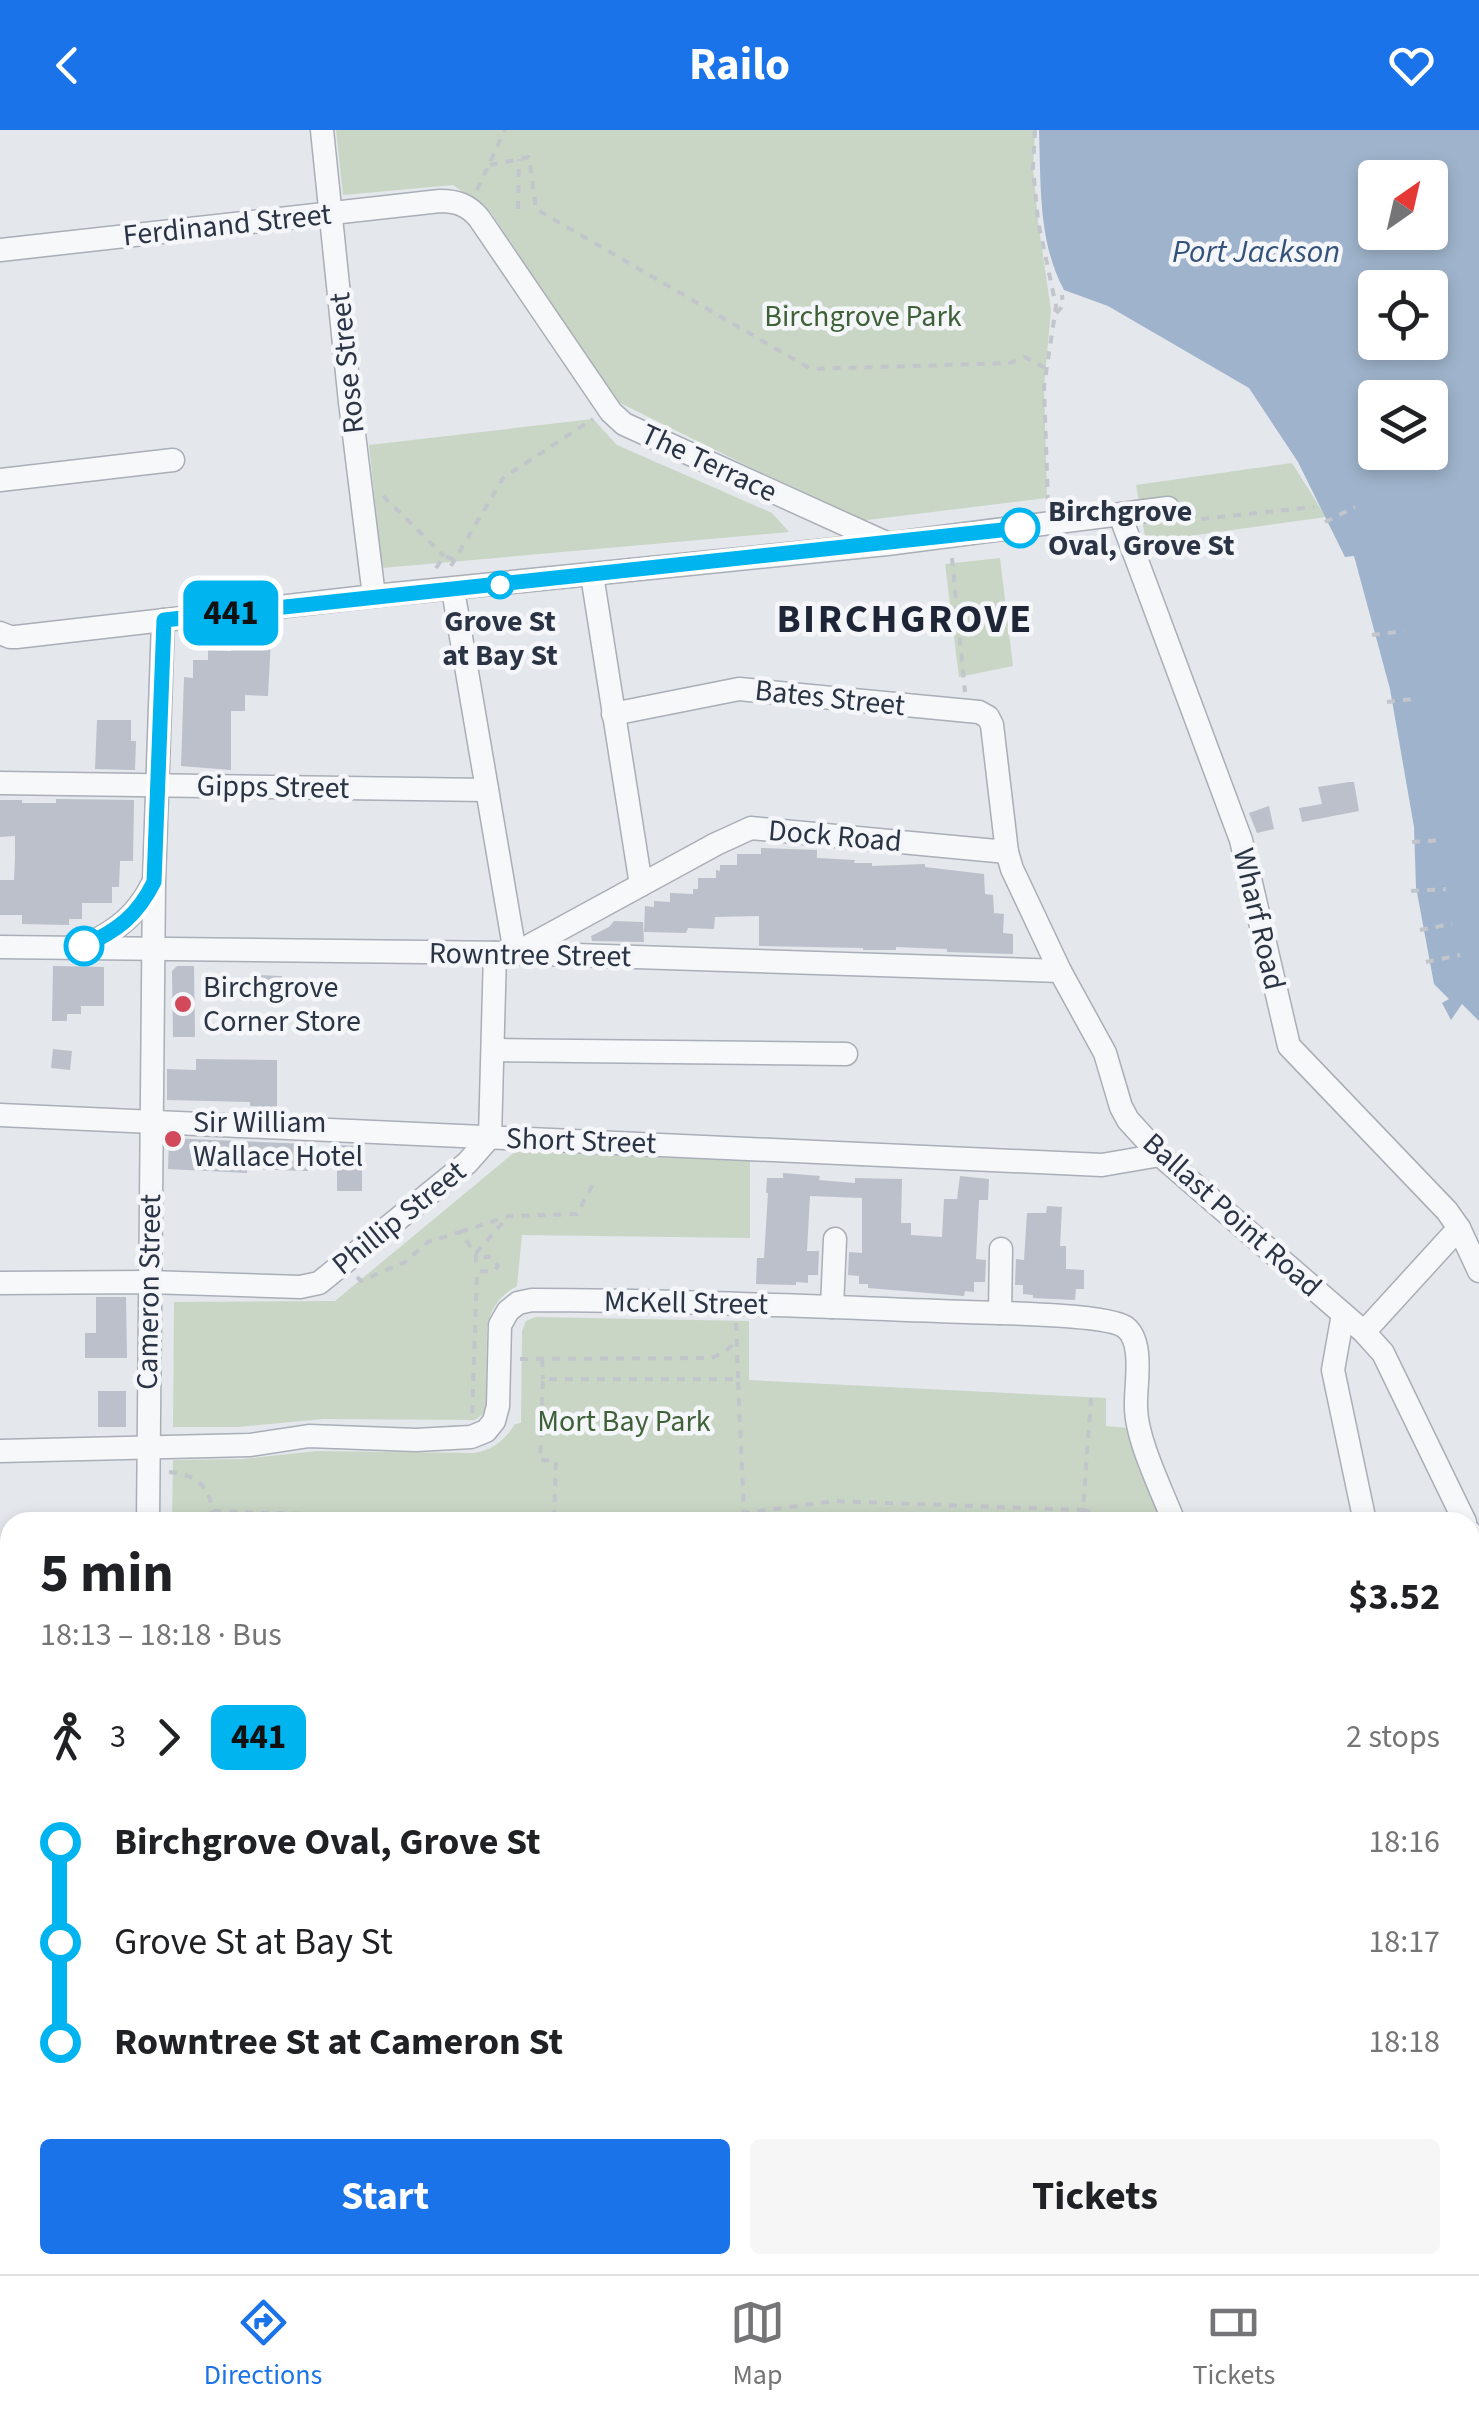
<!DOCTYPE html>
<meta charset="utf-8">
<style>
:root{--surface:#fff;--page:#f6f6f6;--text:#202124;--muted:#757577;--line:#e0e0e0;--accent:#1a73e8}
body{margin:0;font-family:"Source Sans 3",sans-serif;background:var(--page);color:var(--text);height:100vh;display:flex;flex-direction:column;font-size:38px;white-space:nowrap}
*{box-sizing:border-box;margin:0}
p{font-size:32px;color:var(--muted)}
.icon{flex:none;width:55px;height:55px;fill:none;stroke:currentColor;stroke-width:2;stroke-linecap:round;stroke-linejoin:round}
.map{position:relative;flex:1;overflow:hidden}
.details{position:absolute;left:0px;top:1382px;width:1480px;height:762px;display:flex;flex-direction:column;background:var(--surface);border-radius:30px 30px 0 0;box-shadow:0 5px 15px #0003}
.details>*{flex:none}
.badge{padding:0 20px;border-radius:15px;font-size:35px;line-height:65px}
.needle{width:65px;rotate:34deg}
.controls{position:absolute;left:1358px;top:30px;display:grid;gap:20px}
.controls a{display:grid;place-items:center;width:90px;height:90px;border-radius:10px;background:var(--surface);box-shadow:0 5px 15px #0003;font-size:50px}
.map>.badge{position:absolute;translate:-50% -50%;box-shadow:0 0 0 5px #fff}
.legs{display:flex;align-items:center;gap:15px;height:110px;padding:0 40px;font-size:32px}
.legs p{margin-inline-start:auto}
.summary{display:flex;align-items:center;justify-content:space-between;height:170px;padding:0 40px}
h1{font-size:55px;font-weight:700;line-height:75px}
.action{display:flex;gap:20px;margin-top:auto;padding:20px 40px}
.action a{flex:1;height:115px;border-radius:10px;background:var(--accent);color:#fff;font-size:40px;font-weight:700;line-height:115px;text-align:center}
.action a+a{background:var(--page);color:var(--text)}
ul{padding:0 40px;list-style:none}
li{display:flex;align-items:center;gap:35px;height:100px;font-size:38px}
li i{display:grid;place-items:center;width:15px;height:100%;margin:0 12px;background:currentColor}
li i::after{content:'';width:25px;height:25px;margin:-12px;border:8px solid;border-radius:50%;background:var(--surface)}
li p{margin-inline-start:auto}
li:first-child i{background:linear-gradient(#0000 50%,currentColor 0)}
li:last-child i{background:linear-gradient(currentColor 50%,#0000 0)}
header{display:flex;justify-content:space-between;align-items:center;height:130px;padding:0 40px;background:var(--accent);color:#fff;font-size:45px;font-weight:700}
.tab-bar{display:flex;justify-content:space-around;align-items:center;height:140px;border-top:2px solid var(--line);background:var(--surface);font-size:28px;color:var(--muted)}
.tab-bar a{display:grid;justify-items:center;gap:5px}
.tab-bar .current{color:var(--accent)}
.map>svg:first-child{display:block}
.green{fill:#c9d6c5}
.water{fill:#9fb4cc;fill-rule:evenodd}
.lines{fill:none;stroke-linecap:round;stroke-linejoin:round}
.ferry{stroke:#34527a;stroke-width:2.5;stroke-dasharray:12 10;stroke-linecap:butt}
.building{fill:#bbc0ca}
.minor-casing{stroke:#a9aeb7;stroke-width:25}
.path{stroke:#c2c5cb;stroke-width:4;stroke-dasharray:8 8;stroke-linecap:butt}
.minor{stroke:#f7f8fa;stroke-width:22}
.line-1-casing{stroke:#fff;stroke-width:22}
.line-1{stroke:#00b5ef;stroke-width:15}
.stop-1-dot{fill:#fff;stroke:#00b5ef;stroke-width:5}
.poi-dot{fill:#d1495b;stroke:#f4f6f9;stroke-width:4}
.labels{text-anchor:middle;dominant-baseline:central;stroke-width:9;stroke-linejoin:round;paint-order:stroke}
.street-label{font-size:30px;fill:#2b3445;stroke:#f4f6f9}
.park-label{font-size:30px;fill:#3f6138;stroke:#f4f6f9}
.stop-label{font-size:30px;font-weight:bold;fill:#2b3445;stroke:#f4f6f9;text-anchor:start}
.poi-label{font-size:30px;fill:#2b3445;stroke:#f4f6f9;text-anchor:start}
.water-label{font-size:32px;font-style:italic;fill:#34527a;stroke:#f4f6f9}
.district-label{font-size:40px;font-weight:bold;letter-spacing:2.5px;fill:#1d2536;stroke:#f4f6f9}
</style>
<header><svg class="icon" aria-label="back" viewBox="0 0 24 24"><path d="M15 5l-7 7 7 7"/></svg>Railo<svg class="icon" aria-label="heart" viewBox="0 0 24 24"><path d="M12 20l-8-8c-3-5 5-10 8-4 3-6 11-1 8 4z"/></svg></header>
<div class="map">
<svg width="1479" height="2144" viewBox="0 0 1479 2144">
<rect width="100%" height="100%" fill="#e4e7ec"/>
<!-- green -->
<g class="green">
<polygon points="336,0 1035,0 1033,38 1038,91 1051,180 1044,257 1047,368 859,391 614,270 490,81 453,55 343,65"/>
<polygon points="593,289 617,315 772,383 789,402 382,438 369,315"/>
<polygon points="1292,333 1326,387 1146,412 1136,355"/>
<polygon points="1000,428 1013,536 959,547 945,434"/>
<path d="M 516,1021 L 750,1031 L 750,1108 L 522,1105 L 517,1156 C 500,1165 491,1178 487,1197 L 486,1277 L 484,1283 L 475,1290 L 323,1289 L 237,1297 L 173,1297 L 174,1172 L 335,1171 Z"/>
<path d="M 536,1187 L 749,1191 L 749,1250 L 1106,1268 L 1106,1296 L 1128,1298 L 1163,1392 L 842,1392 L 836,1388 L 820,1392 L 770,1392 L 766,1388 L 750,1389 L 750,1392 L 172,1392 L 173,1330 L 242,1329 L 316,1321 L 474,1323 C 494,1319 504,1311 515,1294 L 521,1293 L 522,1201 L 526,1191 Z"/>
<polygon points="1470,1688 1479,1704 1479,1810 1470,1803"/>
</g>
<!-- water -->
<g class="water">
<path d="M 1039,0 L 1479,0 L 1479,891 L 1462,874 L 1451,890 L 1442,873 L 1449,869 L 1434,854 L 1416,757 L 1414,697 L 1390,559 L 1354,426 L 1345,427 L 1298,332 L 1249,258 L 1108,176 L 1064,160 C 1038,112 1041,54 1039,0 ZM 1375,48 L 1430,48 L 1430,102 L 1375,102 ZM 1375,158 L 1430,158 L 1430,212 L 1375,212 ZM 1375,268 L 1430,268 L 1430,322 L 1375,322 Z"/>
<polygon points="1470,1803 1479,1810 1479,2144 962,2144 968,2142 963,2135 1470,2135"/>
</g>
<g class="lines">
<!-- ferry -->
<g class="ferry">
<polyline points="1470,2056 1479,2058"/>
<polyline points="1216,2135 1234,2144"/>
</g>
</g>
<!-- building -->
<g class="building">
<polygon points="244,509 271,508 268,566 245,565 245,581 231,581 231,640 181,636 184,547 193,548 193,530 208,530 208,520 231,521 231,511"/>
<polygon points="97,590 131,590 131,611 136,611 135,640 95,639"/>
<polygon points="1349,652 1354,652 1359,681 1302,692 1299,678 1322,674 1318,657"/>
<polygon points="56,669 134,670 133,731 120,731 119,757 112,757 112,773 82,773 82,789 69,789 69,795 22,794 22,785 0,785 0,750 14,750 15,728 15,706 0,707 0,670 22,670 22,673 56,673"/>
<polygon points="1269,676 1274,699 1257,703 1249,683"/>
<polygon points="761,718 817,720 817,728 855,730 854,733 872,733 872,736 925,734 925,737 984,744 985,764 993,765 994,783 1004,784 1003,803 1013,804 1013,824 947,822 947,819 896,817 896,820 863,820 863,818 759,816 759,786 715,787 714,799 688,798 686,803 644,802 645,776 654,777 654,771 670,772 670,763 693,764 693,759 698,759 698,748 716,748 716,740 720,741 720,735 737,735 737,724 761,724"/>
<polygon points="614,791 643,792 644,812 592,811 591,806 609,797"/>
<polygon points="53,836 104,837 104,876 81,876 81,884 67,884 67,891 52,891"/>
<polygon points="177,836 194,836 195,907 173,907 172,841"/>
<polygon points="256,845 282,846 282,850 309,848 310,868 255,869"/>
<polygon points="53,919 72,921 70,940 51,938"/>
<polygon points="196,929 277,930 277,977 250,976 250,972 167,970 167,939 196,940"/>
<polygon points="169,1008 308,1014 308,1041 247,1039 247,1043 168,1039"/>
<polygon points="337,1015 362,1016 362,1061 337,1061"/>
<polygon points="783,1043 820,1046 819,1050 855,1053 855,1048 902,1049 901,1093 911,1093 911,1105 942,1107 944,1069 957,1069 960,1046 989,1049 988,1070 979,1070 976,1129 986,1130 985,1152 974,1152 974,1162 965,1161 964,1166 868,1158 868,1154 859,1154 859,1146 848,1145 849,1122 862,1123 862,1068 810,1066 807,1121 819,1121 818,1145 808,1145 808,1153 796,1152 796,1155 756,1154 757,1128 764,1128 768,1063 766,1063 767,1048 783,1048"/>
<polygon points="1047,1076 1062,1077 1060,1116 1066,1116 1066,1139 1084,1140 1084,1159 1076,1159 1075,1170 1033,1168 1033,1165 1023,1164 1023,1155 1015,1155 1016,1129 1024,1130 1027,1083 1046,1083"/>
<polygon points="96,1167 126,1167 127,1228 85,1228 85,1203 96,1203"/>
<rect x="98" y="1261" width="28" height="36"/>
</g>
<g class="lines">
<!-- minor casing -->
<g class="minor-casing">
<g id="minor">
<polyline points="322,0 350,272 374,466"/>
<path d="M 0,120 L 440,71 C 457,71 468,75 479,88 L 611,282 L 624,294 L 884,412"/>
<polyline points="0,350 173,330"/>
<polyline points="1120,385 1241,710 1289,916 1447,1081 1459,1098 1479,1141"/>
<polyline points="592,445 641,755"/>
<polyline points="453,460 515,823"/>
<polyline points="0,503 10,507 16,507 374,466 887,414 1168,378"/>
<polyline points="613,584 739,559 979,582 988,587 992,595 1007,722 1012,739 1060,841 1105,923 1121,977 1128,990 1160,1025 1364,1202 1383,1223 1465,1392"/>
<polyline points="0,653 487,660"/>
<path d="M 90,813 C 118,800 138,783 152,755"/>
<polyline points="0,817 515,823 1060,841"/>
<polyline points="518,822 716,714 751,698 1007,722"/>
<polyline points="493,920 846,924"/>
<polyline points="0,985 1102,1035 1160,1025"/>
<polyline points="0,1153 149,1152 300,1157 319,1153 467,1033 490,1007 495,823"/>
<polyline points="832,1177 835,1109"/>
<polyline points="1000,1183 1001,1119"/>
<polyline points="1343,1184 1333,1240 1365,1392"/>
<polyline points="1364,1202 1459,1098"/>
<path d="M 0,1321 L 250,1315 L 309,1306 L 416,1310 L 471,1307 L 486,1301 L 494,1291 L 498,1276 L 500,1195 L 508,1181 L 518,1173 L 532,1170 C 677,1170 822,1177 967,1182 C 995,1183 1107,1184 1125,1197 C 1145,1212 1135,1255 1136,1277 C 1136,1309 1162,1361 1174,1392"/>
<polyline points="148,1392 154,751 163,490"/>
<polyline points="1470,1402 1479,1421"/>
<polyline points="0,1520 10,1520"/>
<polyline points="1470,1663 1479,1679"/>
<polyline points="0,1708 10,1708"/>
<polyline points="0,1881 10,1881"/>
<polyline points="0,2112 10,2111"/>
<polyline points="573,2135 575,2144"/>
<polyline points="789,2135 791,2144"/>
<polyline points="707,2144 753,2135"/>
</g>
</g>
<!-- path -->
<g class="path">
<polyline points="1035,0 1033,38 1038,91 1056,176 1044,257 1048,372"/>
<polyline points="490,35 529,27 536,79 811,239 1010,233 1025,227 1047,239"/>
<polyline points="477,60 505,0"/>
<polyline points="518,79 519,29"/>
<polyline points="1056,183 1063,176 1062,165"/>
<polyline points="383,366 444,426"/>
<polyline points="1186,387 1192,390 1314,377"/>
<polyline points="1325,392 1355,377"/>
<polyline points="952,428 965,562"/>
<polyline points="451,436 503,348 593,289"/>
<polyline points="436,438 444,426 453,429"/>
<polyline points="1372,505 1404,501"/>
<polyline points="1387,572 1412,569"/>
<polyline points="1412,712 1442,710"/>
<polyline points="1411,761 1446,759"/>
<polyline points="1420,800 1452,794"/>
<polyline points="1426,832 1460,825"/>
<polyline points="460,1102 509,1086 577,1084 593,1054"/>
<polyline points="476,1123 506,1089"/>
<polyline points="357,1147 361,1151 405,1132 428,1112 460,1102 476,1124 476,1131 488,1126 496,1131 498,1136 494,1141 477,1142 472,1288"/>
<polyline points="736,1193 738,1248"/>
<polyline points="520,1229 711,1228 723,1223 735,1213"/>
<polyline points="542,1229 543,1249"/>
<polyline points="1091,1268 1083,1380 1114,1388 1120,1392"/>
<path d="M 169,1342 C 198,1344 217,1362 210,1392"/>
<path d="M 213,1381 C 376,1387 539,1388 703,1392"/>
<polyline points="554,1388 556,1331 540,1330 543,1249 738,1249 744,1383"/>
<polyline points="728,1388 731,1392 750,1392"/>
<polyline points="711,1392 744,1383 834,1371 1083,1380 1091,1392"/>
<polyline points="1470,1793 1479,1800"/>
</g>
<!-- minor -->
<use href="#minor" class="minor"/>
</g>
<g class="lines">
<!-- line-1 casing -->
<g class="line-1-casing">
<path id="line-1" d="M 84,816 C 118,800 137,786 154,752 L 164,490 L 1020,398"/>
</g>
<!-- line-1 -->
<use href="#line-1" class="line-1"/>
</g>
<!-- markers -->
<g class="stop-1-dot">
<circle cx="1020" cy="398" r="18"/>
<circle cx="500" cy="455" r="12"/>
<circle cx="84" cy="816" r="18"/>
</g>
<g class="poi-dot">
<circle cx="183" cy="874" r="10"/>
<circle cx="173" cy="1009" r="10"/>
</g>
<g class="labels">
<!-- street labels -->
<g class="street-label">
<text transform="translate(227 95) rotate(-6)">Ferdinand Street</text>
<text transform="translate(347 233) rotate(-96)">Rose Street</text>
<text transform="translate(709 333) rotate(25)">The Terrace</text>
<text transform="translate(830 568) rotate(6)">Bates Street</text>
<text transform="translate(273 657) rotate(1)">Gipps Street</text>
<text transform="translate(835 706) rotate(5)">Dock Road</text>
<text transform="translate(1259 789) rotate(77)">Wharf Road</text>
<text transform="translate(530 825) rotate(1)">Rowntree Street</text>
<text transform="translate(581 1011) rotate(2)">Short Street</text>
<text transform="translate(1232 1085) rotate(42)">Ballast Point Road</text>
<text transform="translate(399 1088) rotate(-39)">Phillip Street</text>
<text transform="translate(149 1162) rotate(-89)">Cameron Street</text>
<text transform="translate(686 1173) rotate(1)">McKell Street</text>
</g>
<!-- park labels -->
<g class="park-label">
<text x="863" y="186">Birchgrove Park</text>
<text x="624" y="1291">Mort Bay Park</text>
</g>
<!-- stop labels -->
<g class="stop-label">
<text x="1048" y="381">Birchgrove<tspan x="1048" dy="34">Oval, Grove St</tspan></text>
<text x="500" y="491" text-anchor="middle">Grove St<tspan x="500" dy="34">at Bay St</tspan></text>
</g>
<!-- poi labels -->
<g class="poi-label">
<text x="203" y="857">Birchgrove<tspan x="203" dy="34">Corner Store</tspan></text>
<text x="193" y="992">Sir William<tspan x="193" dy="34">Wallace Hotel</tspan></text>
</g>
<!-- water labels -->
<g class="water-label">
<text x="1256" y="122">Port Jackson</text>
</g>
<!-- district labels -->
<g class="district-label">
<text x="905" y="489">BIRCHGROVE</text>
</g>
</g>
</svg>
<div class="controls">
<a><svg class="needle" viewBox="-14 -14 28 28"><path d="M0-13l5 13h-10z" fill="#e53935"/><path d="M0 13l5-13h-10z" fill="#757577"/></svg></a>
<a><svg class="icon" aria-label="locate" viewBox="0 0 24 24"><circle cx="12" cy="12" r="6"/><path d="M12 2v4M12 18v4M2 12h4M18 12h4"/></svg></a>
<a><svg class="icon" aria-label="layers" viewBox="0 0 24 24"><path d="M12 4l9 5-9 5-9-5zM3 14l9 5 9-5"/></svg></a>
</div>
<b class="badge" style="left:231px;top:483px;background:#00b5ef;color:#111">441</b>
<section class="details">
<div class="summary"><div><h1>5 min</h1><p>18:13 – 18:18 · Bus</p></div><b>$3.52</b></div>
<div class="legs"><svg class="icon" aria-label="walk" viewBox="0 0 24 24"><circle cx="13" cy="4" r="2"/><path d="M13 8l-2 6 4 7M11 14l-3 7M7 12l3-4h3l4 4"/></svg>3<svg class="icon" aria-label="forward" viewBox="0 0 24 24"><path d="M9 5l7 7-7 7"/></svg><b class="badge" style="background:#00b5ef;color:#111">441</b><p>2 stops</p></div>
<ul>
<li><i style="color:#00b5ef"></i><b>Birchgrove Oval, Grove St</b><p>18:16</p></li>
<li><i style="color:#00b5ef"></i><span>Grove St at Bay St</span><p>18:17</p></li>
<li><i style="color:#00b5ef"></i><b>Rowntree St at Cameron St</b><p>18:18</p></li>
</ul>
<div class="action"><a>Start</a><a>Tickets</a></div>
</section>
</div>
<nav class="tab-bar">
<a class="current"><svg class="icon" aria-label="directions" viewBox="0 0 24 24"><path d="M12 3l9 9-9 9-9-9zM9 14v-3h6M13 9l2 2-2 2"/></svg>Directions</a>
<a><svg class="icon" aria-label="map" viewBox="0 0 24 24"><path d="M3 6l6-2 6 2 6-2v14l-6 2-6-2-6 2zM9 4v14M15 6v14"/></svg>Map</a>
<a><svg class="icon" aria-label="tickets" viewBox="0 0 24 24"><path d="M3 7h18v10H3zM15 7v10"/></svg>Tickets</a>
</nav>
